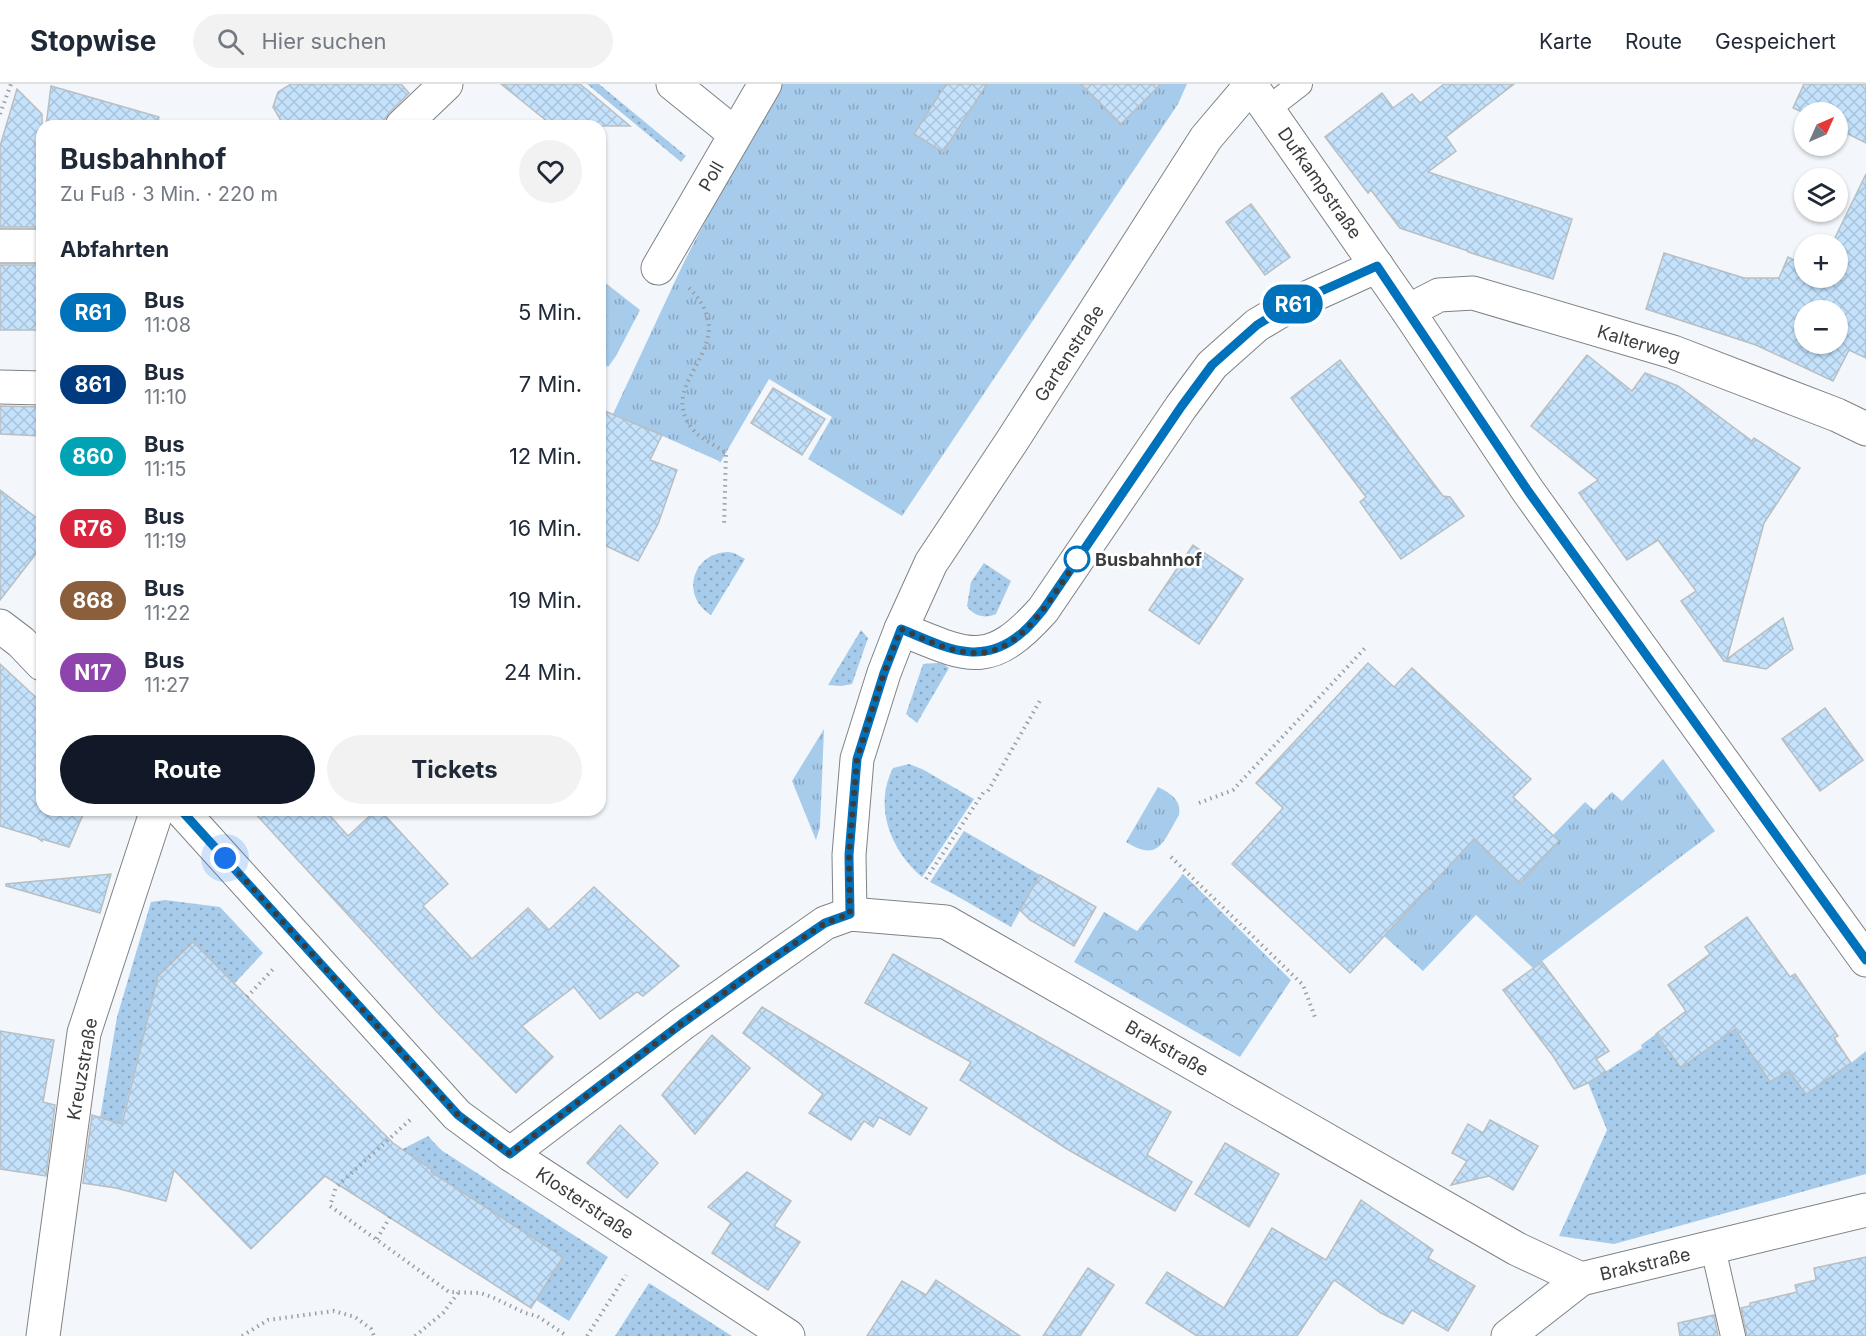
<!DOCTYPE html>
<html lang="de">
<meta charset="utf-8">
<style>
:root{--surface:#fff;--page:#f2f2f3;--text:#1f2937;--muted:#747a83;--line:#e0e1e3;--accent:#111827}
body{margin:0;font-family:Inter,sans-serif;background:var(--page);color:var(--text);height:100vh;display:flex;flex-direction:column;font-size:22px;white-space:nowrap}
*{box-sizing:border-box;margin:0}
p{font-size:20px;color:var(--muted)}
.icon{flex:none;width:33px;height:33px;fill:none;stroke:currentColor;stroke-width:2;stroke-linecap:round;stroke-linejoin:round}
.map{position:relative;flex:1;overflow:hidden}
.details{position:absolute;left:36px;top:36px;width:570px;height:696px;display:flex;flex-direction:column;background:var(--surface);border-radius:18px;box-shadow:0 2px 4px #0004}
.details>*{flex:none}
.badge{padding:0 12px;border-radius:20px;font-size:21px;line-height:39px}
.needle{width:39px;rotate:45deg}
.fabs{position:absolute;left:1794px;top:18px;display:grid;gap:12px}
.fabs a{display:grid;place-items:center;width:54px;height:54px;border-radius:50%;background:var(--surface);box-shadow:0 2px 4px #0004;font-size:30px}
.you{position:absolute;width:30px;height:30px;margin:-15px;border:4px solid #fff;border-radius:50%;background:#1a73e8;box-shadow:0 0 0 9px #1a73e833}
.map>.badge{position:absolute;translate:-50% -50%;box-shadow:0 0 0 3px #fff}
h2{padding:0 24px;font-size:22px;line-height:54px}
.round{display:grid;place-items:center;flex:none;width:63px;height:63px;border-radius:32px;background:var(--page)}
.headline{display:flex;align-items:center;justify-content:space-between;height:102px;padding:0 24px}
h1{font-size:28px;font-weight:700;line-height:45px}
.button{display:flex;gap:12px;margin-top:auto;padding:12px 24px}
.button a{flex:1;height:69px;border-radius:36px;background:var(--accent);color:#fff;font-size:24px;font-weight:700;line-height:69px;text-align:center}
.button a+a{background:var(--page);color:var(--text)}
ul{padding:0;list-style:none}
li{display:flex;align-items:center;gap:18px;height:72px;padding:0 24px}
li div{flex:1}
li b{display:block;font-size:22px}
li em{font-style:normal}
li .badge{min-width:66px;font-weight:700;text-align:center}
header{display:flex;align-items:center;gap:36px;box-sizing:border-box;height:84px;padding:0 30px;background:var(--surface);border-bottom:2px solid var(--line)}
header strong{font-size:28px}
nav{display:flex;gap:33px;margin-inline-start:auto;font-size:21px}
.search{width:420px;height:54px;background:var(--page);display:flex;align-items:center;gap:15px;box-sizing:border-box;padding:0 21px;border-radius:33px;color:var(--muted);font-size:22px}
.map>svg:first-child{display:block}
.grass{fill:url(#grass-tufts)}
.park{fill:url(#park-crowns)}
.garden{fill:url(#garden-dots)}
.building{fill:url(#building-cross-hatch);stroke:#b9bec1;stroke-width:1.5;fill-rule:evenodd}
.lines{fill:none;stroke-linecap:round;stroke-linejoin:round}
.lane-casing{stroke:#7f8386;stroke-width:26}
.street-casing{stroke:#7f8386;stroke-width:35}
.path{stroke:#9b9ea1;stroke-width:4;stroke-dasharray:1.5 4.5;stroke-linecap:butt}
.lane{stroke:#fff;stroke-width:24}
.street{stroke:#fff;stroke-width:33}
.line-casing{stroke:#fff;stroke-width:14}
.line{stroke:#0072bc;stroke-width:9}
.walk{stroke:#3a3c3d;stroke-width:6;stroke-dasharray:0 10.8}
.stop-dot{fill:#fff;stroke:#0072bc;stroke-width:3}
.labels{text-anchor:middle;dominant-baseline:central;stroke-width:5;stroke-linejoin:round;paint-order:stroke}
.street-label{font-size:18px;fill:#3a3c3d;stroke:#fff}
.stop-label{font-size:18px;font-weight:bold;fill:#3a3c3d;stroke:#fff;text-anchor:start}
</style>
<header>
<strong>Stopwise</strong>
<div class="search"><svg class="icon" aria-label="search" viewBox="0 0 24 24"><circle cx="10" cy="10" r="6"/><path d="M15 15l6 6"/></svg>Hier suchen</div>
<nav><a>Karte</a><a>Route</a><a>Gespeichert</a></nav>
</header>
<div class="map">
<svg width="1866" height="1252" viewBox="0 0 1866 1252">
<defs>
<pattern id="grass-tufts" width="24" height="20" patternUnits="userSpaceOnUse" patternTransform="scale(1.5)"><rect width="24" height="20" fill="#a7cbea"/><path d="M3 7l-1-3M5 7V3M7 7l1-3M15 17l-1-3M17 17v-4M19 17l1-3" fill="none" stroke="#89a6bf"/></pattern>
<pattern id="park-crowns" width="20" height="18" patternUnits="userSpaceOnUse" patternTransform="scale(1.5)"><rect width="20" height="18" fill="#a7cbea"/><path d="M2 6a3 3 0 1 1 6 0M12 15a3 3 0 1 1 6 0" fill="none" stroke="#89a6bf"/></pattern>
<pattern id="garden-dots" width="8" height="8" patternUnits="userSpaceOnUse" patternTransform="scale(1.5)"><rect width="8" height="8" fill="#a7cbea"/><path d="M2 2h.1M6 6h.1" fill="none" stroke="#89a6bf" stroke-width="1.8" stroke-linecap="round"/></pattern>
<pattern id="building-cross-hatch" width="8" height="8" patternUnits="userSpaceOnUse" patternTransform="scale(1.5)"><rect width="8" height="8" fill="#c4e2fc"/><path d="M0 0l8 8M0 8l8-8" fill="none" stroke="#a9c3d9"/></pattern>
</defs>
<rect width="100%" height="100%" fill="#f3f7fb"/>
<!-- grass -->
<g class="grass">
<polygon points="780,0 1187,0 1178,20 902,432 808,375 832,333 769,295 720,379 719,377 613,330 685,176 763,27"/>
<polygon points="603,197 640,226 616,272 608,283 600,276 600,201"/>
<polygon points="824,645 820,743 816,756 792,697"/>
<polygon points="1663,675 1715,747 1533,884 1476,831 1423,887 1384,852 1474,755 1520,798 1559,757 1553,751 1585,718 1594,726 1612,708 1622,717"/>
<path d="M 1158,703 C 1170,709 1182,716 1179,731 C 1163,757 1160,779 1126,758 Z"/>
</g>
<!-- park -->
<polygon class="park" points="1183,790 1291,896 1240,973 1074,878 1104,828 1137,847"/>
<!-- garden -->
<g class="garden">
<polygon points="587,0 599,0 686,72 681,78"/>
<path d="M 728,468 L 734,469 L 745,475 L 711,531 C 680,512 692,469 728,468 Z"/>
<path d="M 984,479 L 1011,497 L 996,530 C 986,535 973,532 967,522 L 971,498 Z"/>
<polygon points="861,546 868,554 852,600 841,602 828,601"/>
<polygon points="936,579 943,580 949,584 917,639 906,630 923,580"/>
<path d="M 909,680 L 922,685 L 974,715 L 922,793 C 891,767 873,723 893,684 Z"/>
<polygon points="964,747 1040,791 1011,843 955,811 930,798"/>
<polygon points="165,816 220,823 263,869 234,900 158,892 121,1040 100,1034 117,933 151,818"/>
<polygon points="1753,932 1789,986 1851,979 1866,967 1866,1090 1614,1160 1559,1152 1607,1046 1588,999 1642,964 1641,961 1656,950 1681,984"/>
<polygon points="428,1052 441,1066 608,1173 569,1237 536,1216 563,1173 431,1088 432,1086 413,1073 399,1067"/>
<polygon points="649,1199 732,1252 615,1252"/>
</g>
<!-- building -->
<g class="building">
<polygon points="291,0 401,0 409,9 389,29 384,36 384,42 284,42 273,23 278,8"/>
<polygon points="501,0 580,0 630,42 553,42"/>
<polygon points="946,0 987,0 943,68 914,50"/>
<polygon points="1081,0 1161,0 1121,40"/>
<polygon points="1444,0 1514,0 1446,53 1456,67 1428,88 1572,135 1553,195 1468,168 1468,167 1400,144 1371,106 1368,109 1325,53 1382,9 1393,24 1412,10 1420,19"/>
<polygon points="1804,0 1866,0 1866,59 1838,45 1838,28 1804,29 1793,24"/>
<polygon points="51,2 159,33 157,42 46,42"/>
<polygon points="17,5 42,30 42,143 0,143 0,62"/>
<path d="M 1866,90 L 1866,274 L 1849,266 L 1833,297 L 1756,261 L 1646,225 L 1664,169 L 1744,194 L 1779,194 L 1788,173 L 1804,181 L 1804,194 L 1838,194 L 1838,160 L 1832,160 ZM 1804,226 L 1838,226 L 1838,260 L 1804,260 Z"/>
<polygon points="1251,120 1290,173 1265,191 1226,138"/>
<rect x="0" y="181" width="42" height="65"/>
<polygon points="1587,271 1632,307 1645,289 1678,302 1752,357 1754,354 1800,384 1764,439 1727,575 1783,534 1793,565 1766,585 1724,577 1681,517 1696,507 1658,456 1627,476 1579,409 1598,396 1531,342"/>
<polygon points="1340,276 1443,412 1450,413 1464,432 1401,475 1360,418 1366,413 1291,314"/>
<polygon points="773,304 825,335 802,371 751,339"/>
<polygon points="0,322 42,323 42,352 0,350"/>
<polygon points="600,325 662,351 650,376 677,386 658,440 638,477 600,459"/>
<polygon points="0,406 42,438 42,462 0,516"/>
<polygon points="1193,461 1243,495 1199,560 1149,526"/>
<polygon points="1368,579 1394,603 1412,584 1531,695 1513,713 1559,757 1520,799 1474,755 1350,889 1232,780 1283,724 1256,699"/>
<polygon points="0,580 42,619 42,726 85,726 69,763 42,755 42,757 36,753 0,742"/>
<polygon points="1825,624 1863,676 1820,707 1782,655"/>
<polygon points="252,726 325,726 348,752 376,726 380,726 448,800 423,822 472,875 528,824 549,846 594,803 679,882 643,912 637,908 600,935 574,903 522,942 553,973 516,1009 437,928"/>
<polygon points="111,790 100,829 6,802 6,800"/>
<polygon points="1040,791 1096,823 1074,862 1030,836 1020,826"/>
<polygon points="1747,833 1790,893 1795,890 1838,952 1834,954 1851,979 1806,1010 1789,987 1770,998 1735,945 1681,984 1656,950 1686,927 1668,901 1710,870 1705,863"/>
<polygon points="193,858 393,1059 432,1086 431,1088 563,1173 531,1224 325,1092 251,1165 174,1086 166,1117 116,1104 83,1099 92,1031 122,1040 158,892"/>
<polygon points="893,870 1171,1028 1147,1071 1192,1098 1175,1127 1067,1065 960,996 971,978 865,919"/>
<polygon points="1542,878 1609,967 1596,975 1606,988 1588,999 1574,1005 1553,972 1503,906"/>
<polygon points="762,923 927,1024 910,1051 879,1033 873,1043 864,1037 851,1056 809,1029 823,1010 743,949"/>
<polygon points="0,947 54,956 43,1018 55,1021 46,1092 0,1085"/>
<polygon points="712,951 750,984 695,1050 662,1011"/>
<polygon points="1490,1036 1538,1062 1513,1106 1489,1092 1451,1101 1467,1077 1452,1069 1468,1040 1483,1049"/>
<polygon points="620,1041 658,1079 627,1114 587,1079"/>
<polygon points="1225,1059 1279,1090 1249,1143 1195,1110"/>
<polygon points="747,1088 791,1117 774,1142 800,1158 768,1206 712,1169 731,1139 708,1123"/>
<polygon points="1361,1116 1433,1166 1428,1174 1475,1202 1448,1247 1412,1226 1403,1240 1381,1229 1334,1196 1297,1252 1197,1252 1146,1219 1167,1188 1224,1224 1272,1144 1326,1176"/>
<polygon points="1866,1173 1866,1252 1747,1252 1741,1224 1750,1222 1750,1219 1797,1208 1795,1201 1816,1196 1814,1184"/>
<polygon points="1088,1184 1114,1201 1080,1252 1043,1252"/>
<polygon points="936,1196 1020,1252 867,1252 902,1197 926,1211"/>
<polygon points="1714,1231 1718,1252 1680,1252 1678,1239"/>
</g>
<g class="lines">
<!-- lane casing -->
<g class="lane-casing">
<g id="lane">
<polyline points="1269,24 1300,0"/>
<polyline points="1713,1164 1733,1252"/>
</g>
</g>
<!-- street casing -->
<g class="street-casing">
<g id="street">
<polyline points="673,0 735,50"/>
<polyline points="1250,0 1408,227 1528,407 1866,876"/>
<polyline points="402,42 446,0"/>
<polyline points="0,162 42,162"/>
<polyline points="658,184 765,0"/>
<polyline points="1408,227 1439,211 1473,209 1673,268 1837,331 1866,345"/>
<polyline points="0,303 42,304"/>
<polyline points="0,542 21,558 42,580"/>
<path d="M 901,545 C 969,573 989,586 1043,526 L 1181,323 L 1212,281 L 1257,241 L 1289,222 L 1377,182"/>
<polyline points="181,726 457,1031 510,1070 788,1252"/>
<polyline points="850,830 849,771 857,675 884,589 901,545 931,479 1012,357 1206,54 1251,1"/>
<polyline points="510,1070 682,940 825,839 850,830 946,838 1517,1165 1581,1195 1866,1126"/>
<polyline points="43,1252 84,949 157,726"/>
<polyline points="1508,1252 1581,1195"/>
</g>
</g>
<!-- path -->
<g class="path">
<polyline points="0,30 11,0"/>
<path d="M 689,204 C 749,264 649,297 695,348 C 703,356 717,362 726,369 L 724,443"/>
<polyline points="988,707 1041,615"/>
<polyline points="1199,719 1233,706 1366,563"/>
<polyline points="1171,773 1303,901 1315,933"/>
<polyline points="926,795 985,706"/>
<polyline points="247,913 275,883"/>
<polyline points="410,1036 336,1103 330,1122 449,1208 481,1209 494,1214 525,1229 537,1232 567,1252"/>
<polyline points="377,1155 390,1133"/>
<polyline points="242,1252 268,1236 334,1227 355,1233 371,1245 374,1252"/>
<polyline points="415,1252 443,1229 458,1209"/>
<polyline points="587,1252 626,1191"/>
</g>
<!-- lane -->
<use href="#lane" class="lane"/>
<!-- street -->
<use href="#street" class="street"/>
</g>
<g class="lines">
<!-- line casing -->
<g class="line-casing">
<path id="line" d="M 181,726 L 458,1031 L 510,1070 L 681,940 L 763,881 L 825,839 L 850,830 L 849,771 L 857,675 L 884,589 L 901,545 C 945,563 982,585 1024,547 C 1031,541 1037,533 1043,526 L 1181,323 L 1212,281 L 1257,241 L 1288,222 L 1377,182 L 1528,407 L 1866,876"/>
</g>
<!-- line -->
<use href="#line" class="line"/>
<!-- walk -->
<path class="walk" d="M 225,774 L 458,1031 L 510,1070 L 681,940 L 763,881 L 825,839 L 850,830 L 849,771 L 857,675 L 884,589 L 901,545 C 925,555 948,568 974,569 C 1013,571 1042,529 1061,500 C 1066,493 1074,481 1077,475"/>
</g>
<!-- markers -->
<circle class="stop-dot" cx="1077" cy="475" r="12"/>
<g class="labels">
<!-- street labels -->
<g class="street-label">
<text transform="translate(711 92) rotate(-60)">Poll</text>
<text transform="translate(1320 99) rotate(55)">Dufkampstraße</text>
<text transform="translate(1639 259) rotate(17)">Kalterweg</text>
<text transform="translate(1069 269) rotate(-57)">Gartenstraße</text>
<text transform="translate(1167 964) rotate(30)">Brakstraße</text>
<text transform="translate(82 985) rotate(-80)">Kreuzstraße</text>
<text transform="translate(585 1119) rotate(34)">Klosterstraße</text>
<text transform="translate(1645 1180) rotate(-13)">Brakstraße</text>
</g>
<!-- stop labels -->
<g class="stop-label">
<text x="1095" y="475">Busbahnhof</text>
</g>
</g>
</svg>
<div class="fabs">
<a><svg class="needle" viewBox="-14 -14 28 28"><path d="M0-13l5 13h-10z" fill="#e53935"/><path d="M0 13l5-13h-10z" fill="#747a83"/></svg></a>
<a><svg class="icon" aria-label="layers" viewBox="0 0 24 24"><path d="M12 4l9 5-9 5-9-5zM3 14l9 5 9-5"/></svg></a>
<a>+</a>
<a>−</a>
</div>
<div class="you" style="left:225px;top:774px"></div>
<b class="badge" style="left:1293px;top:220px;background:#0072bc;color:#fff">R61</b>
<section class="details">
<div class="headline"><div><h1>Busbahnhof</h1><p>Zu Fuß · 3 Min. · 220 m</p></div><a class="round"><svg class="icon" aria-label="heart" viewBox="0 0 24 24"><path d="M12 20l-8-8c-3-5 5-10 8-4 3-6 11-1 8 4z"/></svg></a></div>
<h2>Abfahrten</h2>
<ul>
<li><span class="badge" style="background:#0072bc;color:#fff">R61</span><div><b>Bus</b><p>11:08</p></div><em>5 Min.</em></li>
<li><span class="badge" style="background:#003b80;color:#fff">861</span><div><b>Bus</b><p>11:10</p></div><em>7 Min.</em></li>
<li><span class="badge" style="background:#00a3b4;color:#fff">860</span><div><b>Bus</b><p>11:15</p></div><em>12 Min.</em></li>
<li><span class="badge" style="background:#d7263d;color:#fff">R76</span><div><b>Bus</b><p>11:19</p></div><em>16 Min.</em></li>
<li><span class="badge" style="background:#8b5e3c;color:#fff">868</span><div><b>Bus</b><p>11:22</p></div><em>19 Min.</em></li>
<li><span class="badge" style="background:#8e44ad;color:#fff">N17</span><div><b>Bus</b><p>11:27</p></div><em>24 Min.</em></li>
</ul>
<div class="button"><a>Route</a><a>Tickets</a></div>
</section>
</div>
